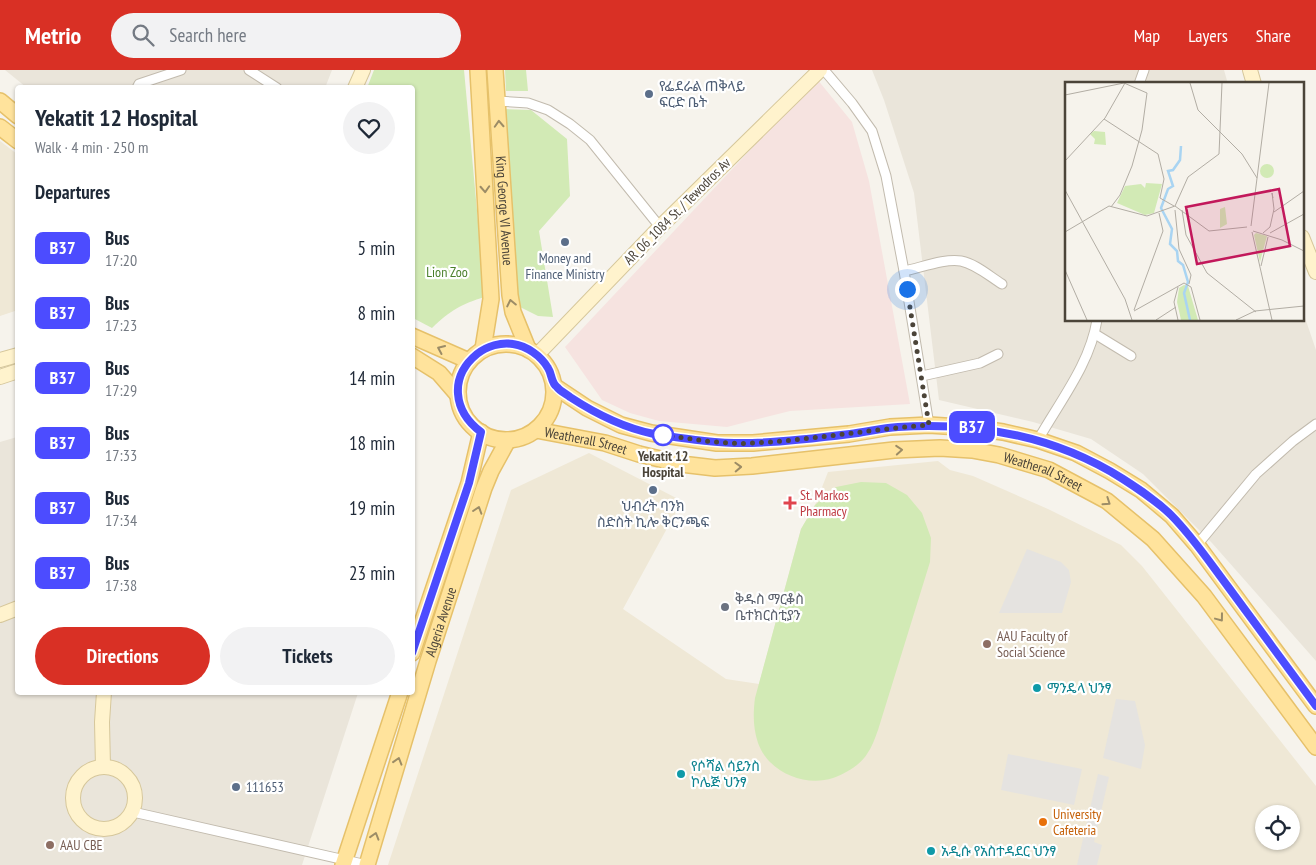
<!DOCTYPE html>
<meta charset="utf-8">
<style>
:root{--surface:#fff;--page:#f2f2f3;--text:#1f2937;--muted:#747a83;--accent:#d93025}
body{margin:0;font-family:"PT Sans Narrow","Noto Sans Ethiopic",sans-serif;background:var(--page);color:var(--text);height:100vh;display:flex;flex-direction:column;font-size:19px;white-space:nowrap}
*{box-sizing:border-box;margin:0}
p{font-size:16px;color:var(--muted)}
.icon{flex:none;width:28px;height:28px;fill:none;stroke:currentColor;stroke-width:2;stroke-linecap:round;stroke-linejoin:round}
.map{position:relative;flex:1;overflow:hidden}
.side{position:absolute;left:15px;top:15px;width:400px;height:610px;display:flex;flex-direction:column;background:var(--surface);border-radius:5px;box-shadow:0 1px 4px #0004}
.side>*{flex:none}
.badge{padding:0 10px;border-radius:8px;font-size:18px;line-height:32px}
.fabs{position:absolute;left:1255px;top:735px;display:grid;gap:10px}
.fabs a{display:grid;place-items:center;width:45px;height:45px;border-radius:50%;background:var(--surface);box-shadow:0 1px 4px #0004;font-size:25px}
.you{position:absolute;width:25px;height:25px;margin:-12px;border:4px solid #fff;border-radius:50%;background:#1a73e8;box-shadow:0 0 0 8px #1a73e833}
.map>.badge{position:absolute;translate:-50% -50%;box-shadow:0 0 0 2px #fff}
h2{padding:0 20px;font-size:19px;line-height:45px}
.round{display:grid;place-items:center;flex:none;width:52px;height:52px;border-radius:26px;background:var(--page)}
.head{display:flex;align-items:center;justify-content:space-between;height:85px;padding:0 20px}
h1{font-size:24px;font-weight:700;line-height:38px}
.action{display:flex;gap:10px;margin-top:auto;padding:10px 20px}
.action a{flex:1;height:58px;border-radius:30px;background:var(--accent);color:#fff;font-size:20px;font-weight:700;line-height:58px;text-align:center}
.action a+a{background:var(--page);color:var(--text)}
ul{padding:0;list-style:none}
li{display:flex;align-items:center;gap:15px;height:65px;padding:0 20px}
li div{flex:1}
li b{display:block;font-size:19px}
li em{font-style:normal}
li .badge{min-width:55px;font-weight:700;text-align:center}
header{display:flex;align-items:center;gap:30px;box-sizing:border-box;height:70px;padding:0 25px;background:var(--accent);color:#fff}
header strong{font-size:24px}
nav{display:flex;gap:28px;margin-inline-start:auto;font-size:18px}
.search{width:350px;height:45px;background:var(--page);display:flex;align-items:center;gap:12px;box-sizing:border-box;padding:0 18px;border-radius:28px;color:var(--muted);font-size:19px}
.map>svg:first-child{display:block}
.residential{fill:#eae5da}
.education{fill:#efe8d6;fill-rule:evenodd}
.medical{fill:#f6e3e0}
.green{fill:#d2eab5}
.parking{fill:#e5e3e0}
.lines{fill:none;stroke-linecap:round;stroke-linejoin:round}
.street-casing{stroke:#c2bbae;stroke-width:11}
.secondary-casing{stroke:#d6c79b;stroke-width:16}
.primary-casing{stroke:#e6c16a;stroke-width:18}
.street{stroke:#fff;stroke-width:9}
.secondary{stroke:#fff3cd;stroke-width:14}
.primary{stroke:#ffe39c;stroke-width:15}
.oneway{stroke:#9c8c66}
.line-casing{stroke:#fff;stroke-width:11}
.line{stroke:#4c4cff;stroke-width:8}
.walk{stroke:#4b4439;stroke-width:5;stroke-dasharray:0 9}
.service-dot{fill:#5c6f8a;stroke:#fff;stroke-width:2}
.stop-dot{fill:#fff;stroke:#4c4cff;stroke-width:2.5}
.health-dot{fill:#e0444e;stroke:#fff;stroke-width:2}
.worship-dot{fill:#6b7280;stroke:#fff;stroke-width:2}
.education-dot{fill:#8d6e63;stroke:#fff;stroke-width:2}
.culture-dot{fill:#0f9aa8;stroke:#fff;stroke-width:2}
.food-dot{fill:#e8710a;stroke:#fff;stroke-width:2}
.labels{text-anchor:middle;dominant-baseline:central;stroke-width:4.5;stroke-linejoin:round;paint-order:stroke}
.service-label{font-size:14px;fill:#4e5e75;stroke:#fff;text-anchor:start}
.street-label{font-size:14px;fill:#4b4439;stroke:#fff}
.park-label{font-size:14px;fill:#4a7f2a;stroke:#fff}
.stop-label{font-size:14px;font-weight:bold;fill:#4b4439;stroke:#fff}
.health-label{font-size:14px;fill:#be3a42;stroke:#fff;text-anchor:start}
.worship-label{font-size:14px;fill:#5b616d;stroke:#fff;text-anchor:start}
.education-label{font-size:14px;fill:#785e54;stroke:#fff;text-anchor:start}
.culture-label{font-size:14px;fill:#0d838f;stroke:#fff;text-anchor:start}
.food-label{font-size:14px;fill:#c56008;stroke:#fff;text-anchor:start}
.inset-river{fill:none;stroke:#a9d4f2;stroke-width:2.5}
.inset-road{fill:none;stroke:#b2ada4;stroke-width:1}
.view{fill:#c2185b;fill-opacity:0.15;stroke:#c2185b;stroke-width:2.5}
.inset-edge{fill:none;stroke:#4b4439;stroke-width:2.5}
</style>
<header>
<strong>Metrio</strong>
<div class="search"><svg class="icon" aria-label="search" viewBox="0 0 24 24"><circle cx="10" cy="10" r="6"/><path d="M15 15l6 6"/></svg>Search here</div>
<nav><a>Map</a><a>Layers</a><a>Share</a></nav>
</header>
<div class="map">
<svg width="1316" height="795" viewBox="0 0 1316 795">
<rect width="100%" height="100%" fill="#f6f3ec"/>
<!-- residential -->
<g class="residential">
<polygon points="5,0 332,0 325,18 26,17"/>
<polygon points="872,0 1224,0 1228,14 1066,14 1066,250 1302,250 1302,239 1316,280 1316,591 1212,473 1143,404 1091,369 1033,352 939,330 914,123 884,30"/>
<polygon points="17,367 18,622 358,623 302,795 0,795 0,372"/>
</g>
<!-- education -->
<g class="education">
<polygon points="0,71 17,84 18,240 0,246"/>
<path d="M 589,383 L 682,431 L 623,539 L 726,609 L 759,614 L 801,459 L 815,435 L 828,402 L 938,391 L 950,400 L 973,406 L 1048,439 L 1121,475 L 1142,496 L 1316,716 L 1316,795 L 388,795 L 511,420 ZM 1264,744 L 1291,744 L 1291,771 L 1264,771 Z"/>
</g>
<!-- medical -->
<polygon class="medical" points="817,9 852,52 869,111 910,334 790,341 727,357 659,351 630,343 602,330 565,277"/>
<!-- green -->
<g class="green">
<path d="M 374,0 L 464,0 L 485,227 C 461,234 451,240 432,258 L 413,248 L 412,18 L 367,18 Z"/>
<polygon points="505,0 526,0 528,21 506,21"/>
<polygon points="503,39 531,40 567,69 570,126 539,161 553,247 538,246 518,236"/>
<path d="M 861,412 L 886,413 L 907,425 L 922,443 L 931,468 L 930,492 L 878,660 C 875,668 872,677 867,684 C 860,695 845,704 833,708 C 805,717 769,703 758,673 C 753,658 753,644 755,628 L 801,459 L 815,435 L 836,417 Z"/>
</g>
<!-- parking -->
<g class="parking">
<polygon points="1027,479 1061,492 1069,500 1071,512 1062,543 999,543"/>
<polygon points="1116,629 1135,631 1145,675 1141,699 1103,688"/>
<polygon points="1008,684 1082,699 1074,735 1001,720"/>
<polygon points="1098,704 1109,707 1094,772 1102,775 1097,795 1077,795"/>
</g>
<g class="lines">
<!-- street casing -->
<g class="street-casing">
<g id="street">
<polyline points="249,0 277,18"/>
<polyline points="824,0 852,33 872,61 886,106 904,201 929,355"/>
<polyline points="1139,14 1144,0"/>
<polyline points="137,18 139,14 181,0"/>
<polyline points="498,31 528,33 548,40 570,54 590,70 660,157"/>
<path d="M 904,201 C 920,198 945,188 961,191 C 976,194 989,206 1002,214"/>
<polyline points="1095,264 1131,286"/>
<polyline points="922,306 980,293 998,284"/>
<path d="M 1038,370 C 1060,331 1090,294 1097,250"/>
<polyline points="1197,475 1256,404 1293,371 1316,354"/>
<polyline points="133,742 367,795"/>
</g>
</g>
<!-- secondary casing -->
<g class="secondary-casing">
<g id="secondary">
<polyline points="1250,0 1254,14"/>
<polyline points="355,18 363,0"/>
<polyline points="1302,167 1316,202"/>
<polyline points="537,285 660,157 820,0"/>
<polyline points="0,290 18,285"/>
<polyline points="0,307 18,301"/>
<polyline points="0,545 18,538"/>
<circle cx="104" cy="728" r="31"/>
<polyline points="103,697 102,652 104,622"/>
</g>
</g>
<!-- primary casing -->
<g class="primary-casing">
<g id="primary">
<polyline points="478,0 491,229 483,279"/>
<path id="s1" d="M 495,0 L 510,225 L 513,242 L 528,279"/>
<polyline points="0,31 18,46"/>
<polyline points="0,57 18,71"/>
<polyline points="412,266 469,291"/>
<circle cx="506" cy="322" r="48"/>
<polyline points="412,286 439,303 458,325"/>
<polyline points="554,316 587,338 621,355 651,363 717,373 753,373 849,364 890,357 929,355 975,358 1003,362 1038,370 1076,383 1110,401 1141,420 1172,446 1197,475 1316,636"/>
<path id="s2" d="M 536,360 L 605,373 L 639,384 L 681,394 L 715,398 L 752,396 L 894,380 L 940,378 L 972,380 L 999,385 L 1049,400 L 1107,431 L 1153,469 L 1204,526 L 1316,677"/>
<polyline points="412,583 469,413 481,362"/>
<polyline points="343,795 400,622"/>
<path id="s3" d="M 367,795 L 428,591 L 484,418 L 491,401 L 508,370"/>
</g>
</g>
<!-- street -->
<use href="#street" class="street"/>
<!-- secondary -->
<use href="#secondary" class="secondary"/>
<!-- primary -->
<use href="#primary" class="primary"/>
</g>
<!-- one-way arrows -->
<defs><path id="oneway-chevron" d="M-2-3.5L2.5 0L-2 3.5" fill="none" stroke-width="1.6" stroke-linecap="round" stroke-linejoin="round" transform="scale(1.25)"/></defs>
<g class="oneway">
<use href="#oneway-chevron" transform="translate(499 54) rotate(-93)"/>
<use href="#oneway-chevron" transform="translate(485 119) rotate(87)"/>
<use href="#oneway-chevron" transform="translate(511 233) rotate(-102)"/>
<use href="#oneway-chevron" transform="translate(441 279) rotate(-156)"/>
<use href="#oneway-chevron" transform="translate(899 380) rotate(-4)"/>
<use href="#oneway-chevron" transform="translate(738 397) rotate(-2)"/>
<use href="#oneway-chevron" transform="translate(1107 432) rotate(34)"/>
<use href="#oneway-chevron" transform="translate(478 440) rotate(-72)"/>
<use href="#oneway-chevron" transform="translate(1220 548) rotate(53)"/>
<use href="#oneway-chevron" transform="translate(398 691) rotate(-73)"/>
<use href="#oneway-chevron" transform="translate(375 766) rotate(-73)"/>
</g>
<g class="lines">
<!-- line casing -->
<g class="line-casing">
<path id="line" d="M 412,583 L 469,413 L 481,362 C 453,341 449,307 477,284 C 487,276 501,272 513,274 C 527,276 541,286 548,298 C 552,304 551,313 557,317 C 560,321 566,324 570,327 C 596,344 624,358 654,364 C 687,369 719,374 752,373 C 784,372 818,368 850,364 C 866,362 882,358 898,357 C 978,352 1055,366 1123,409 C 1140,420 1157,431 1171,445 C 1193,467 1210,493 1229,518 C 1258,557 1287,597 1316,636"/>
</g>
<!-- line -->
<use href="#line" class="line"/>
<!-- walk -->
<path class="walk" d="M 663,365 C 694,369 723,375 754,373 C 813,370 871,359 929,355 L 907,219"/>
</g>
<!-- markers -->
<g class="service-dot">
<circle cx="649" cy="24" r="5"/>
<circle cx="565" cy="172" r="5"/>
<circle cx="653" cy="420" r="5"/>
<circle cx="236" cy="717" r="5"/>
</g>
<circle class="stop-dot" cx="663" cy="365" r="10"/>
<path class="health-dot" d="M787.5 425.5h5v5h5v5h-5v5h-5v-5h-5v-5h5z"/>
<circle class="worship-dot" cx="725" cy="537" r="5"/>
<g class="education-dot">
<circle cx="987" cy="574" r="5"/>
<circle cx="50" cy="775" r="5"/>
</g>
<g class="culture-dot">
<circle cx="1037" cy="618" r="5"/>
<circle cx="681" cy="704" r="5"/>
<circle cx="931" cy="781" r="5"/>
</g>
<circle class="food-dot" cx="1043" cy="752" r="5"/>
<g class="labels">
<!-- service labels -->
<g class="service-label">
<text x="659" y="16">የፌደራል ጠቅላይ<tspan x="659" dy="16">ፍርድ ቤት</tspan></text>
<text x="565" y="188" text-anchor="middle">Money and<tspan x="565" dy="16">Finance Ministry</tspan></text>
<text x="653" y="436" text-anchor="middle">ህብረት ባንክ<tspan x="653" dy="16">ስድስት ኪሎ ቅርንጫፍ</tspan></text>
<text x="246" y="717">111653</text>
</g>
<!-- street labels -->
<g class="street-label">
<text stroke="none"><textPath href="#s1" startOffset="141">King George VI Avenue</textPath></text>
<text transform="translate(677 141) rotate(-45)">AR_06_1084 St. / Tewodros Av</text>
<text stroke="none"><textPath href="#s2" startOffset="51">Weatherall Street</textPath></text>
<text stroke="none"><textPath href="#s2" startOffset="516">Weatherall Street</textPath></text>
<text stroke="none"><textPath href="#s3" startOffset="254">Algeria Avenue</textPath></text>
</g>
<!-- park labels -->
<g class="park-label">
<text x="447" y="202">Lion Zoo</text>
</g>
<!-- stop labels -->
<g class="stop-label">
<text x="663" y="386">Yekatit 12<tspan x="663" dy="16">Hospital</tspan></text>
</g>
<!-- health labels -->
<g class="health-label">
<text x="800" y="425">St. Markos<tspan x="800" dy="16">Pharmacy</tspan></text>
</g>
<!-- worship labels -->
<g class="worship-label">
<text x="735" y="529">ቅዱስ ማርቆስ<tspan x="735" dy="16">ቤተክርስቲያን</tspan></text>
</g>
<!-- education labels -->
<g class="education-label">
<text x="997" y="566">AAU Faculty of<tspan x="997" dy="16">Social Science</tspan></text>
<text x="60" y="775">AAU CBE</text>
</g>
<!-- culture labels -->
<g class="culture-label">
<text x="1047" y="618">ማንዴላ ህንፃ</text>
<text x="691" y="696">የሶሻል ሳይንስ<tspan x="691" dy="16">ኮሌጅ ህንፃ</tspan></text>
<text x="941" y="781">አዲሱ የአስተዳደር ህንፃ</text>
</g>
<!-- food labels -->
<g class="food-label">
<text x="1053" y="744">University<tspan x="1053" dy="16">Cafeteria</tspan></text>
</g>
</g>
<!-- overview -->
<g transform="translate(1065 12)">
<rect width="239" height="239" fill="#f6f3ec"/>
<path d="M 29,49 L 40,50 L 41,63 L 29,62 L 30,57 L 25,52 ZM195 89a7 7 0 1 1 14 0a7 7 0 1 1-14 0ZM 81,101 L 97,102 L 89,131 L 80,133 L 52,121 L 60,104 L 76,102 L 80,106 ZM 160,125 L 162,142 L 155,146 L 155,127 ZM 191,151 L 202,154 L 195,180 L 189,153 ZM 119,203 L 123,204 L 133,238 L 116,238 L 112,220 L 114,206 Z" fill="#d2eab5"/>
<path class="inset-river" d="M 116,64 L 115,78 L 108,88 L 103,89 L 108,104 L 103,107 L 96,126 L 107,147 L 105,162 L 112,169 L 113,179 L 118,183 L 123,200 L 119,211 L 125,238"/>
<path class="inset-road" d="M 125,1 L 133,28 L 177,72 L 192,96M 0,13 L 59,1 L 82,11 L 77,48 L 67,84 L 55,113 L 46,125M 39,37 L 93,72 L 99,97 L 95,116 L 109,124M 0,79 L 40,36 L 60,1M 0,108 L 60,217 L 67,238M 110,124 L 123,95 L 154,72 L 157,1M 110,128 L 114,167 L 126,193 L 124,202M 117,128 L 121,153 L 142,191 L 191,230M 209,130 L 239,109M 186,144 L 204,1M 188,149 L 217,158 L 239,169M 0,150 L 44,124 L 82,134 L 110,124 L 144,149 L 182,145M 187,150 L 207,238M 198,151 L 205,145 L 209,127 L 207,111 L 208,116M 205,151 L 239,132M 196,184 L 203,155M 0,188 L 22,238M 113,205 L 109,220 L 113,238M 69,228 L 98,149 L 94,131M 69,229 L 119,201 L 126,205 L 135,238M 91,238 L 111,225M 171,238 L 190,229 L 239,224"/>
<path class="view" d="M 214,107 L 225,164 L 132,182 L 121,125 Z"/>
<rect width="239" height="239" class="inset-edge"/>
</g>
</svg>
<div class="fabs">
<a><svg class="icon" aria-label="locate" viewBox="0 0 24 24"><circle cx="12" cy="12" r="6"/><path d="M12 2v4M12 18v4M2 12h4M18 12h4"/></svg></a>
</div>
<div class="you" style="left:907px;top:219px"></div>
<b class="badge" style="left:972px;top:357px;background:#4c4cff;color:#fff">B37</b>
<section class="side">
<div class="head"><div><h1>Yekatit 12 Hospital</h1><p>Walk · 4 min · 250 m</p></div><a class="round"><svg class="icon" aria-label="heart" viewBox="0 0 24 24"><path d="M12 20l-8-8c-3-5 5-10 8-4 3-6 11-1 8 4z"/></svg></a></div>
<h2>Departures</h2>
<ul>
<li><span class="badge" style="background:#4c4cff;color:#fff">B37</span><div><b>Bus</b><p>17:20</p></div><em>5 min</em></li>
<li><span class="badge" style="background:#4c4cff;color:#fff">B37</span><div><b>Bus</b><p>17:23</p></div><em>8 min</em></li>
<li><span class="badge" style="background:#4c4cff;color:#fff">B37</span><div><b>Bus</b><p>17:29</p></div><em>14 min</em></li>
<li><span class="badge" style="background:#4c4cff;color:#fff">B37</span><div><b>Bus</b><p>17:33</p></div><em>18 min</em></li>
<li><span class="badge" style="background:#4c4cff;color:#fff">B37</span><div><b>Bus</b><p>17:34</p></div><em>19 min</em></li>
<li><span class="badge" style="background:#4c4cff;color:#fff">B37</span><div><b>Bus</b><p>17:38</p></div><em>23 min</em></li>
</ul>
<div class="action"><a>Directions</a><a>Tickets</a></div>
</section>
</div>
